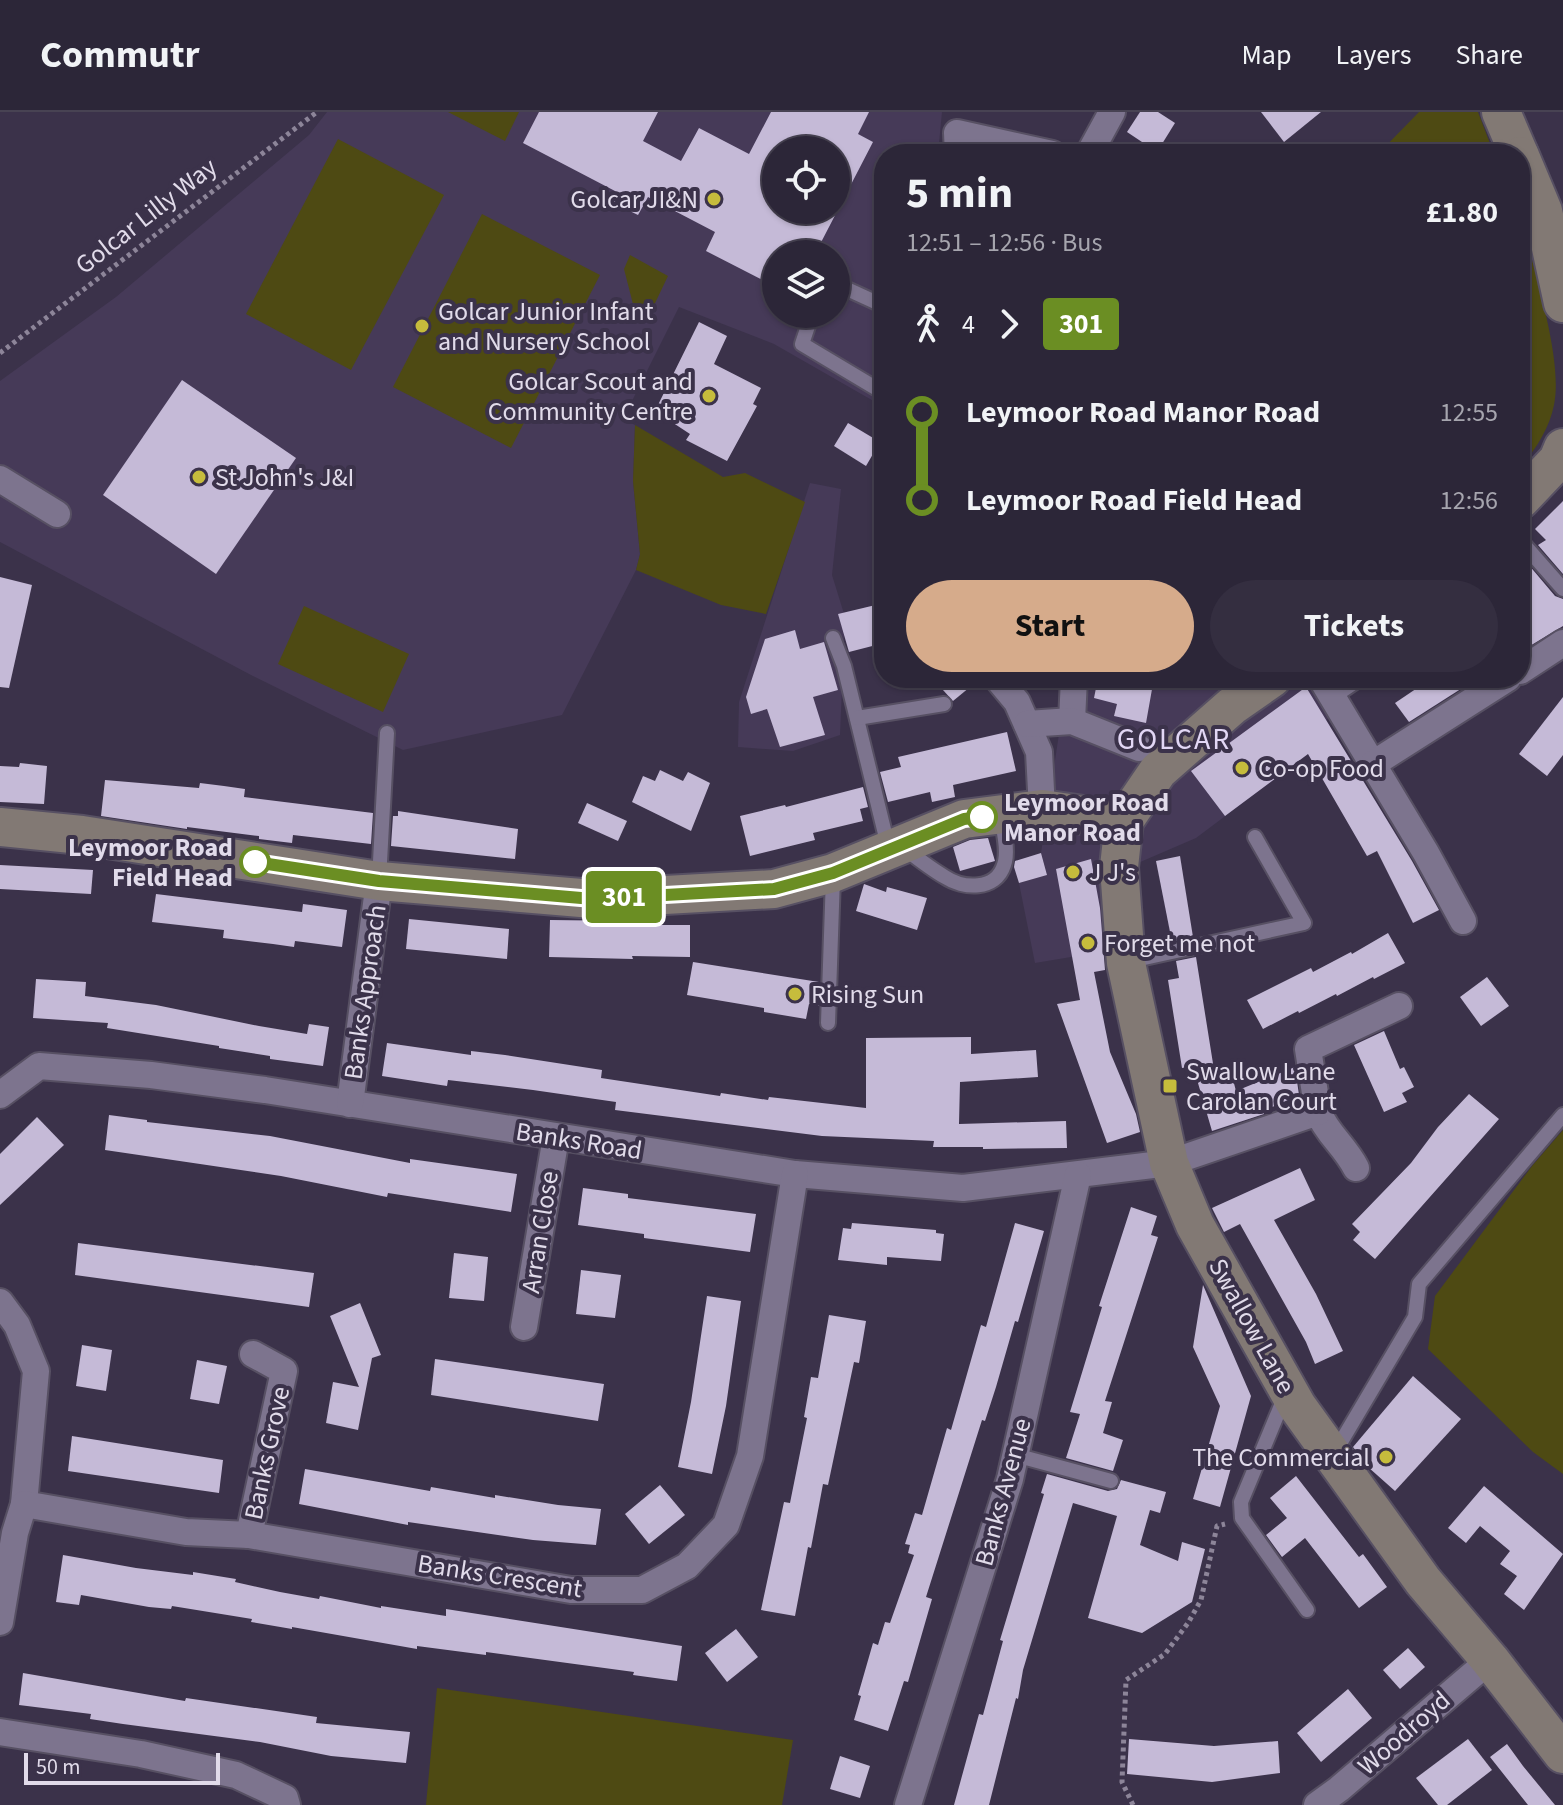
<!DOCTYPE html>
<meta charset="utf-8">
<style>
:root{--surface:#2c2638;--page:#342e40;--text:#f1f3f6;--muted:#a6a5ae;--line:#484353;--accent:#d6ab8b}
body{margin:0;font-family:"Source Sans 3",sans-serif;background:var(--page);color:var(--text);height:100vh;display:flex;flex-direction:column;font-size:30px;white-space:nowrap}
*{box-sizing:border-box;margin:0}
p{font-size:26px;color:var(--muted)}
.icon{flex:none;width:44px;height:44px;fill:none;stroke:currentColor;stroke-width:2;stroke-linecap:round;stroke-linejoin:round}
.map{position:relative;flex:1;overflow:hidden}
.panel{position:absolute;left:874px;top:32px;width:656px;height:544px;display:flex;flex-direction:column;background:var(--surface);border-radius:32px;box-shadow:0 2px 6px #0004,0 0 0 2px var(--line)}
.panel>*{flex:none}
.badge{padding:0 16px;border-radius:6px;font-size:28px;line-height:52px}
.tools{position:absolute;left:762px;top:24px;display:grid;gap:16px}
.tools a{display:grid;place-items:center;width:88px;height:88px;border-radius:50%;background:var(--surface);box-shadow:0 2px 6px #0004,0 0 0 2px var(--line);font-size:40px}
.scale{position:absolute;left:24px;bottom:20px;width:196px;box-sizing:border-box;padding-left:8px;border:4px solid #e1dbea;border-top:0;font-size:22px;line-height:28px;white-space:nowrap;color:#e1dbea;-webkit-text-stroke:6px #3b324a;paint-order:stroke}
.map>.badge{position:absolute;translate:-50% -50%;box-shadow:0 0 0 4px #fff}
.legs{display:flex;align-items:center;gap:12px;height:88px;padding:0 32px;font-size:26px}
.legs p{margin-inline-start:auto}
.summary{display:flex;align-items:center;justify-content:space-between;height:136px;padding:0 32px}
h1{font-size:44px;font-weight:700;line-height:60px}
.action{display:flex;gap:16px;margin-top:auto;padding:16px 32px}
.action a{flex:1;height:92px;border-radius:48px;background:var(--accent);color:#111;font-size:32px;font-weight:700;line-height:92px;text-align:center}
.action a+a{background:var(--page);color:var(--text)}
ul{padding:0 32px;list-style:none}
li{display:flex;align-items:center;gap:28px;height:88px;font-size:30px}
li i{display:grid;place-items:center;width:12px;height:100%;margin:0 10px;background:currentColor}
li i::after{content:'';width:20px;height:20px;margin:-10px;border:6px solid;border-radius:50%;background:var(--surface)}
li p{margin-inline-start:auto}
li:first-child i{background:linear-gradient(#0000 50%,currentColor 0)}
li:last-child i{background:linear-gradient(currentColor 50%,#0000 0)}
header{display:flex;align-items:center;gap:48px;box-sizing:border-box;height:112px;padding:0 40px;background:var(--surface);border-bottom:2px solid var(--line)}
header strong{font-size:38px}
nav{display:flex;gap:44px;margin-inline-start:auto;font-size:28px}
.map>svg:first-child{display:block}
.built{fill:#463a58;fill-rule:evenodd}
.green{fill:#4e4a13}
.building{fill:#c5bad7;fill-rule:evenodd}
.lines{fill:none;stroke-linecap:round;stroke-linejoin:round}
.lane-casing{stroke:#575063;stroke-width:18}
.street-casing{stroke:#575063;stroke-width:30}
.secondary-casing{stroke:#575063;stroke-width:42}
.path{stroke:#8d8599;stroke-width:5;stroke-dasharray:4 4;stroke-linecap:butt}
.lane{stroke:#7d748e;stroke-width:14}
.street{stroke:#7d748e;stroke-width:26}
.secondary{stroke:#827974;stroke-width:38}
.line-1-casing{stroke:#fff;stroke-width:18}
.line-1{stroke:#6b8e23;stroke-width:12}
.poi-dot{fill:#c6bc3c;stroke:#3b324a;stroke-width:3}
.stop-1-dot{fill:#fff;stroke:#6b8e23;stroke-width:4}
.labels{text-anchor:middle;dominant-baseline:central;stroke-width:8;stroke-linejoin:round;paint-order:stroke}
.poi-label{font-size:26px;fill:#e1dbea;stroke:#3b324a;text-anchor:start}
.street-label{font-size:26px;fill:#e1dbea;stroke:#3b324a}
.stop-label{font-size:26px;font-weight:bold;fill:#e1dbea;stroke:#3b324a;text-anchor:start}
.quarter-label{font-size:30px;letter-spacing:2px;fill:#e2d7f5;stroke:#3b324a}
</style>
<header>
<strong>Commutr</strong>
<nav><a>Map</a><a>Layers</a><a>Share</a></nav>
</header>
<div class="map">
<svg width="1563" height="1693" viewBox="0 0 1563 1693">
<rect width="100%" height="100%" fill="#3b324a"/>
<!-- built -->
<g class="built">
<path d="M 327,0 L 942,0 L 938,42 L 884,42 L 884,295 L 774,232 L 679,195 L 623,307 L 635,313 L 633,369 L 640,442 L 636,458 L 562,603 L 403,638 L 251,563 L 0,430 L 0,269 L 116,185 L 309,23 ZM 776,38 L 836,38 L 836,98 L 776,98 ZM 776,142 L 836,142 L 836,202 L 776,202 Z"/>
<polygon points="810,371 841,377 832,463 845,505 840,623 793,639 738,635 739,590"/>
<polygon points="1086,566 1307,566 1329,606 1309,621 1292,654 1196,726 1138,751 1107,839 1035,851 1019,771 1047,763 1041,741 1059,622"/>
</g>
<!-- green -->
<g class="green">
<polygon points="448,0 519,0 505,29"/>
<polygon points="1419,0 1478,0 1494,42 1378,42"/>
<polygon points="338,27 444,83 351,258 246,202"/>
<polygon points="482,102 600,163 511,336 393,275"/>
<path d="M 1520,108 L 1526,123 C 1536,168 1563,249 1554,293 C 1549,318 1535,337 1520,357 Z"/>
<polygon points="630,143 668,164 646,210 634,196 624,157"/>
<polygon points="635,313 723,365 745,361 805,390 766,502 721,493 636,458 640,442 633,369"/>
<polygon points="304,494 409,542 383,600 278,552"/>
<polygon points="1563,1018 1563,1362 1533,1340 1428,1237 1435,1184 1532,1054"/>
<polygon points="437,1576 793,1628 782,1693 426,1693"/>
</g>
<!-- building -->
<g class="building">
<path d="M 539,0 L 658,0 L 643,29 L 681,49 L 699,16 L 749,42 L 771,0 L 869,0 L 858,22 L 873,30 L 815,142 L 776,142 L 776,175 L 706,139 L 715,120 L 648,85 L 638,103 L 609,89 L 615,79 L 523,31 ZM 776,38 L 836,38 L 836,98 L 776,98 Z"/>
<polygon points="1140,0 1158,0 1175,11 1157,40 1127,20"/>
<polygon points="1261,0 1321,0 1284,30"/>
<polygon points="699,210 727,224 714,252 761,276 753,292 757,294 727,349 686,328 690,322 655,299"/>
<polygon points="182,268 296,346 216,462 103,383"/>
<polygon points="848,311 880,330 866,354 834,334"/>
<polygon points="1563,389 1563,462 1538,433 1546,428 1535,417"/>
<polygon points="1522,445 1555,484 1563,487 1563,514 1520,540"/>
<polygon points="0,465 32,473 9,576 0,575"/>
<polygon points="884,491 884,531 849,540 838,502"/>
<polygon points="795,518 800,537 824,530 838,578 813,585 825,623 780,635 767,597 751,602 746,585 765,527"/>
<polygon points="932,566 981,566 953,589"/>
<polygon points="1098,566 1154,566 1146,611 1114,604 1117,592 1094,586"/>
<polygon points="1432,566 1478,566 1409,610 1395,591"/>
<polygon points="1306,575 1412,749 1439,798 1413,811 1377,739 1367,744 1308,642 1225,704 1191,659"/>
<polygon points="1563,585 1563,643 1547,664 1519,642"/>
<polygon points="1007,620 1016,659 953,673 955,685 932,690 930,680 888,690 880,660 901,655 898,645"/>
<polygon points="20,651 47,654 44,692 0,690 0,654 19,655"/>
<polygon points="660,658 683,669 688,660 710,671 691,719 632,690 643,664 655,669"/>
<polygon points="105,668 199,676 200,671 224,674 245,677 244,685 373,701 371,732 293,723 292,731 259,727 259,724 187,715 187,717 101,704"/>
<polygon points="863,675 868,695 860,697 863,709 813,721 815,728 750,744 740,704 785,693 786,695"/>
<polygon points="587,691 627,709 618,729 578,711"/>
<polygon points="398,699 518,717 515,747 391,734 393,704 398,704"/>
<polygon points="988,726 995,749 960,759 953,735 970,728"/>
<polygon points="1041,741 1047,763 1019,771 1014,755 1015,749"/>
<polygon points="1180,744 1193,825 1172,830 1156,749"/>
<polygon points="1091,747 1100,796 1105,858 1094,860 1110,940 1136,1002 1140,1020 1107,1031 1057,892 1080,888 1056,757"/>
<polygon points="0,753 93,758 91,782 0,777"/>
<polygon points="864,772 886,780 887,775 927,786 917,818 856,799"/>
<polygon points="156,782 302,800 303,792 347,798 342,835 295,829 294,835 273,832 223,826 224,818 152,810"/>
<polygon points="409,807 509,817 507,847 406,837"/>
<polygon points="550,808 633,809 633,813 690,813 690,845 632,844 633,847 549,845"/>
<polygon points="1388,821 1405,851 1374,867 1373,865 1337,884 1336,882 1299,901 1298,899 1263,917 1247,888 1311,856 1313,860 1351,840 1352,842"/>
<polygon points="1196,845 1215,964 1231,960 1236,979 1295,955 1299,983 1263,999 1264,1002 1212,1019 1193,954 1182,956 1168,868 1179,866 1176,849"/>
<polygon points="693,850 819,870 819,894 809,892 806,907 764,900 764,896 687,883"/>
<polygon points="1487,865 1509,894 1481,914 1460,885"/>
<polygon points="36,867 86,870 85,884 156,893 259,914 307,922 309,912 329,915 323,954 270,947 270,944 219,936 219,934 107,916 108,911 33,906"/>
<polygon points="1384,919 1400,957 1404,955 1414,975 1402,981 1407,990 1384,1000 1354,933"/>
<polygon points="971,925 971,942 1036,938 1038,965 960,970 959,1012 1066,1009 1067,1036 983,1037 983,1035 933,1035 934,1029 822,1024 615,998 616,990 533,978 448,968 447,974 382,964 387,931 471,943 471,939 505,943 602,958 601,966 720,984 721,981 768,988 769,985 866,996 866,926"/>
<polygon points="1469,982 1499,1007 1375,1147 1353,1128 1360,1120 1352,1112 1411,1051 1438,1015"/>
<polygon points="109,1003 147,1008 147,1010 270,1024 410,1051 410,1047 517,1062 511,1100 388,1081 387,1085 281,1064 105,1038"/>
<polygon points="37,1005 64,1033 0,1093 0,1042"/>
<polygon points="1300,1056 1315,1088 1274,1108 1316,1182 1343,1239 1315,1252 1306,1230 1240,1112 1224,1120 1212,1096"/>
<polygon points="583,1076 628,1082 628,1086 756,1102 750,1140 644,1126 644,1122 578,1113"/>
<polygon points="1131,1095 1157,1104 1151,1123 1158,1125 1105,1289 1112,1290 1103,1321 1123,1328 1113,1359 1066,1346 1080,1302 1070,1300 1102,1195 1099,1194"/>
<polygon points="852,1111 936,1118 936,1121 944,1122 941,1149 887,1145 887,1153 838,1148 843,1116 851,1117"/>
<polygon points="1015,1111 1044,1119 1018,1210 1015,1209 996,1275 985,1309 982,1308 926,1485 932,1487 908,1570 904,1569 888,1619 854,1608 861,1584 858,1583 873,1531 878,1533 885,1510 890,1511 914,1443 908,1441 910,1433 905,1432 915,1401 922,1403 947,1316 951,1318 981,1213 986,1215"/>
<polygon points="78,1131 314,1161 309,1195 75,1163"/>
<polygon points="454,1141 488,1145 484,1189 449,1186"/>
<polygon points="581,1158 621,1163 615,1206 576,1202"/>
<polygon points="1203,1173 1251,1284 1220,1395 1193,1387 1220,1294 1193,1235"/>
<polygon points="707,1184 741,1189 726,1294 712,1362 678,1355 691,1290"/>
<polygon points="360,1191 381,1243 372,1246 358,1318 326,1311 333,1270 359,1275 330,1204"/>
<polygon points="829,1203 866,1209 859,1251 854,1250 828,1373 823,1372 811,1436 808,1435 795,1504 761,1498 784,1390 790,1391 807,1306 804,1305 811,1265 818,1266"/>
<polygon points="82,1233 112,1238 106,1279 76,1274"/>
<polygon points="435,1247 604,1272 598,1309 431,1283"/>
<polygon points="197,1248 227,1254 219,1292 190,1287"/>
<polygon points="1413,1264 1461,1307 1395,1379 1368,1355 1353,1335"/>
<polygon points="72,1324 223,1348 219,1381 68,1359"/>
<polygon points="305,1357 430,1379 431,1375 495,1386 495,1383 558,1393 601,1397 596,1433 533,1428 408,1410 408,1413 299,1392"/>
<polygon points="1047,1362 1108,1379 1117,1377 1121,1368 1166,1380 1160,1401 1150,1398 1140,1433 1178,1449 1182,1430 1205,1437 1192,1490 1142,1521 1088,1506 1117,1404 1073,1391 1023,1558 1018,1587 1016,1586 989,1693 954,1693 979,1602 983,1603 1003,1529 1000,1528 1044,1382 1041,1381"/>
<polygon points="1296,1364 1359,1445 1363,1442 1387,1475 1359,1496 1305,1426 1282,1445 1266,1423 1287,1406 1270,1386"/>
<polygon points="660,1373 685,1403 649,1432 625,1402"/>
<polygon points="1484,1374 1563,1442 1524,1498 1504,1482 1517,1464 1500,1452 1510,1439 1480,1414 1466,1431 1448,1416"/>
<polygon points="63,1443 136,1456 193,1463 193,1460 236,1467 235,1470 280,1480 319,1487 320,1484 381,1496 381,1494 446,1504 446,1497 682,1534 677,1569 633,1563 634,1560 486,1540 486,1543 417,1534 417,1537 292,1515 292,1517 251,1510 252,1507 172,1494 171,1497 149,1495 81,1483 79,1493 56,1490"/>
<polygon points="736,1517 758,1545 727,1570 705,1541"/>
<polygon points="1408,1536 1425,1555 1400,1577 1383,1558"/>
<polygon points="23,1561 185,1589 186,1586 317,1605 316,1611 410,1620 406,1651 331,1644 260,1630 123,1612 90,1607 91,1602 19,1593"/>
<polygon points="1348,1577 1372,1606 1321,1650 1297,1621"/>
<polygon points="1129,1627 1214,1634 1278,1629 1280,1661 1212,1670 1127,1662"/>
<polygon points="1468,1627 1492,1658 1447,1693 1438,1693 1416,1666"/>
<polygon points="1507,1632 1523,1654 1555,1693 1528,1693 1490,1645"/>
<polygon points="840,1644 870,1654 860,1686 830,1677"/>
</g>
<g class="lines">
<!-- lane casing -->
<g class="lane-casing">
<g id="lane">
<polyline points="836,172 884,194"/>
<polyline points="812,202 802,232 884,281"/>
<polyline points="1520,428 1563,477"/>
<polyline points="833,526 844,554 889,738"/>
<polyline points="1333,585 1361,566"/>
<polyline points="857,606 944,592"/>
<path d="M 904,736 C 917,746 931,757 945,765 C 963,777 996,779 1004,753 C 1009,739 1003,718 1001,703"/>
<polyline points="379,768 387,621"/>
<polyline points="1126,850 1304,811 1255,725"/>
<polyline points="828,911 833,765"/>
<polyline points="1285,1284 1241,1390 1242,1406 1307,1498"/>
<polyline points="1335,1340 1415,1205 1419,1172 1563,1003"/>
<polyline points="1015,1343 1111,1369"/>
</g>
</g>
<!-- street casing -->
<g class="street-casing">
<g id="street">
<polyline points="958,42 957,21 1052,42"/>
<polyline points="1089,42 1112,0"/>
<polyline points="0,367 57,402"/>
<polyline points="1520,559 1563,531"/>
<polyline points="997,566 1017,590 1039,640 1042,697"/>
<polyline points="1321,566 1426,741 1463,809"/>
<polyline points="1072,609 1074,566"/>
<polyline points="1027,612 1072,609 1139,636"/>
<polyline points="1373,652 1508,566"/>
<path d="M 0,983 L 39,954 L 151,963 L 265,978 L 795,1062 L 963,1076 L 1169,1051 L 1318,1000 C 1328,1023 1344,1033 1356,1056"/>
<polyline points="350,992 379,769"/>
<polyline points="1318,1000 1308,937 1399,894"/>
<polyline points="0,1190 17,1213 36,1259 24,1392"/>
<polyline points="524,1215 556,1025"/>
<polyline points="249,1423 284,1259 253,1242"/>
<polyline points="0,1510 15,1421 24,1392 186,1420 249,1423 571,1478 642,1478 687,1454 726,1413 750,1344 795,1062"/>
<polyline points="0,1620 141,1642 236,1663 285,1686 287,1693"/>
<polyline points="908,1693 1010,1367 1078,1063"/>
<polyline points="1317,1693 1339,1677 1490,1548"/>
</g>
</g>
<!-- secondary casing -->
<g class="secondary-casing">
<g id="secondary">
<polyline points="1501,0 1519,42"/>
<polyline points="1520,44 1543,99 1563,191"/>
<polyline points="1520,388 1558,348 1563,336"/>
<polyline points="1272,566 1232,594 1158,659 1124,709 1119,755 1126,851 1169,1051 1195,1113 1297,1294 1423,1469 1490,1548 1563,1642"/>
<polyline points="0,715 82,723 379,769 593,787 774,777 833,761 964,707 1042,697 1124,709"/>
</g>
</g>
<!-- path -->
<g class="path">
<polyline points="0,241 317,0"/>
<polyline points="1133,1693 1122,1670 1126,1568 1165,1542 1188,1511 1201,1488 1217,1414 1225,1412"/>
</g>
<!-- lane -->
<use href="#lane" class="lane"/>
<!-- street -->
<use href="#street" class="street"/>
<!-- secondary -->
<use href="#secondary" class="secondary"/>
</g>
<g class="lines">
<!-- line-1 casing -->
<g class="line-1-casing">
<polyline id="line-1" points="255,750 379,769 593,787 774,777 833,761 964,707 982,705"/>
</g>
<!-- line-1 -->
<use href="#line-1" class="line-1"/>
</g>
<!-- markers -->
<g class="poi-dot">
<circle cx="714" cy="87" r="8"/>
<circle cx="422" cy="214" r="8"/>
<circle cx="709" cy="284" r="8"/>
<circle cx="199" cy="365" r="8"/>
<circle cx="1242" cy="656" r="8"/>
<circle cx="1073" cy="760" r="8"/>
<circle cx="1088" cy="831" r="8"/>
<circle cx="795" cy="882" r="8"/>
<rect x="1162" y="966" width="16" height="16" rx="4"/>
<circle cx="1386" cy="1345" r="8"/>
</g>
<g class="stop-1-dot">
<circle cx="982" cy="705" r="14"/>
<circle cx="255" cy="750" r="14"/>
</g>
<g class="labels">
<!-- poi labels -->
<g class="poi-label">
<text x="698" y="87" text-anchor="end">Golcar JI&amp;N</text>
<text x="438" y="199">Golcar Junior Infant<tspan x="438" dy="30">and Nursery School</tspan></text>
<text x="693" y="269" text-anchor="end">Golcar Scout and<tspan x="693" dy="30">Community Centre</tspan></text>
<text x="215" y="365">St John's J&amp;I</text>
<text x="1258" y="656">Co-op Food</text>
<text x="1089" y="760">J J's</text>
<text x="1104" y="831">Forget me not</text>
<text x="811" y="882">Rising Sun</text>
<text x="1186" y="959">Swallow Lane<tspan x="1186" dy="30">Carolan Court</tspan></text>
<text x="1370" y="1345" text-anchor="end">The Commercial</text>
</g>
<!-- street labels -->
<g class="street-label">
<text transform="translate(146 104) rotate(-38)">Golcar Lilly Way</text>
<text transform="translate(365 880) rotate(-82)">Banks Approach</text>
<text transform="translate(579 1029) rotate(9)">Banks Road</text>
<text transform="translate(540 1120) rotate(-81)">Arran Close</text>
<text transform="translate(1252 1214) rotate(61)">Swallow Lane</text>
<text transform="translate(267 1341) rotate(-78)">Banks Grove</text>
<text transform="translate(1003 1380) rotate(-75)">Banks Avenue</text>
<text transform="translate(500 1464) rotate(9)">Banks Crescent</text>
<text transform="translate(1404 1621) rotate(-41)">Woodroyd</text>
</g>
<!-- stop labels -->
<g class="stop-label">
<text x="1004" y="690">Leymoor Road<tspan x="1004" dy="30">Manor Road</tspan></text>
<text x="233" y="735" text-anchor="end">Leymoor Road<tspan x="233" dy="30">Field Head</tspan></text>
</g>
<!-- quarter labels -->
<g class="quarter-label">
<text x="1174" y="627">GOLCAR</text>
</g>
</g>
</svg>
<div class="tools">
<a><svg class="icon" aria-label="locate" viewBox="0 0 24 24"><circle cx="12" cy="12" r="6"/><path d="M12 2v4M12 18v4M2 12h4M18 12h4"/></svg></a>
<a><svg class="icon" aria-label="layers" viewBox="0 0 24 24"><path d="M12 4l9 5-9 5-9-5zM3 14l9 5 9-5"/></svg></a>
</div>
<div class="scale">50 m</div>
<b class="badge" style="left:624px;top:785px;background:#6b8e23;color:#fff">301</b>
<section class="panel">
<div class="summary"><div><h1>5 min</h1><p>12:51 – 12:56 · Bus</p></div><b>£1.80</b></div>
<div class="legs"><svg class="icon" aria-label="walk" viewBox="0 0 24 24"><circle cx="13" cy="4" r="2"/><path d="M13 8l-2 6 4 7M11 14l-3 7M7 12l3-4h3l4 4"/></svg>4<svg class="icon" aria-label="forward" viewBox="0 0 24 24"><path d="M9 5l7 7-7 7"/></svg><b class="badge" style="background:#6b8e23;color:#fff">301</b></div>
<ul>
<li><i style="color:#6b8e23"></i><b>Leymoor Road Manor Road</b><p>12:55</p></li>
<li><i style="color:#6b8e23"></i><b>Leymoor Road Field Head</b><p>12:56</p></li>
</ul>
<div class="action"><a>Start</a><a>Tickets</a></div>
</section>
</div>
